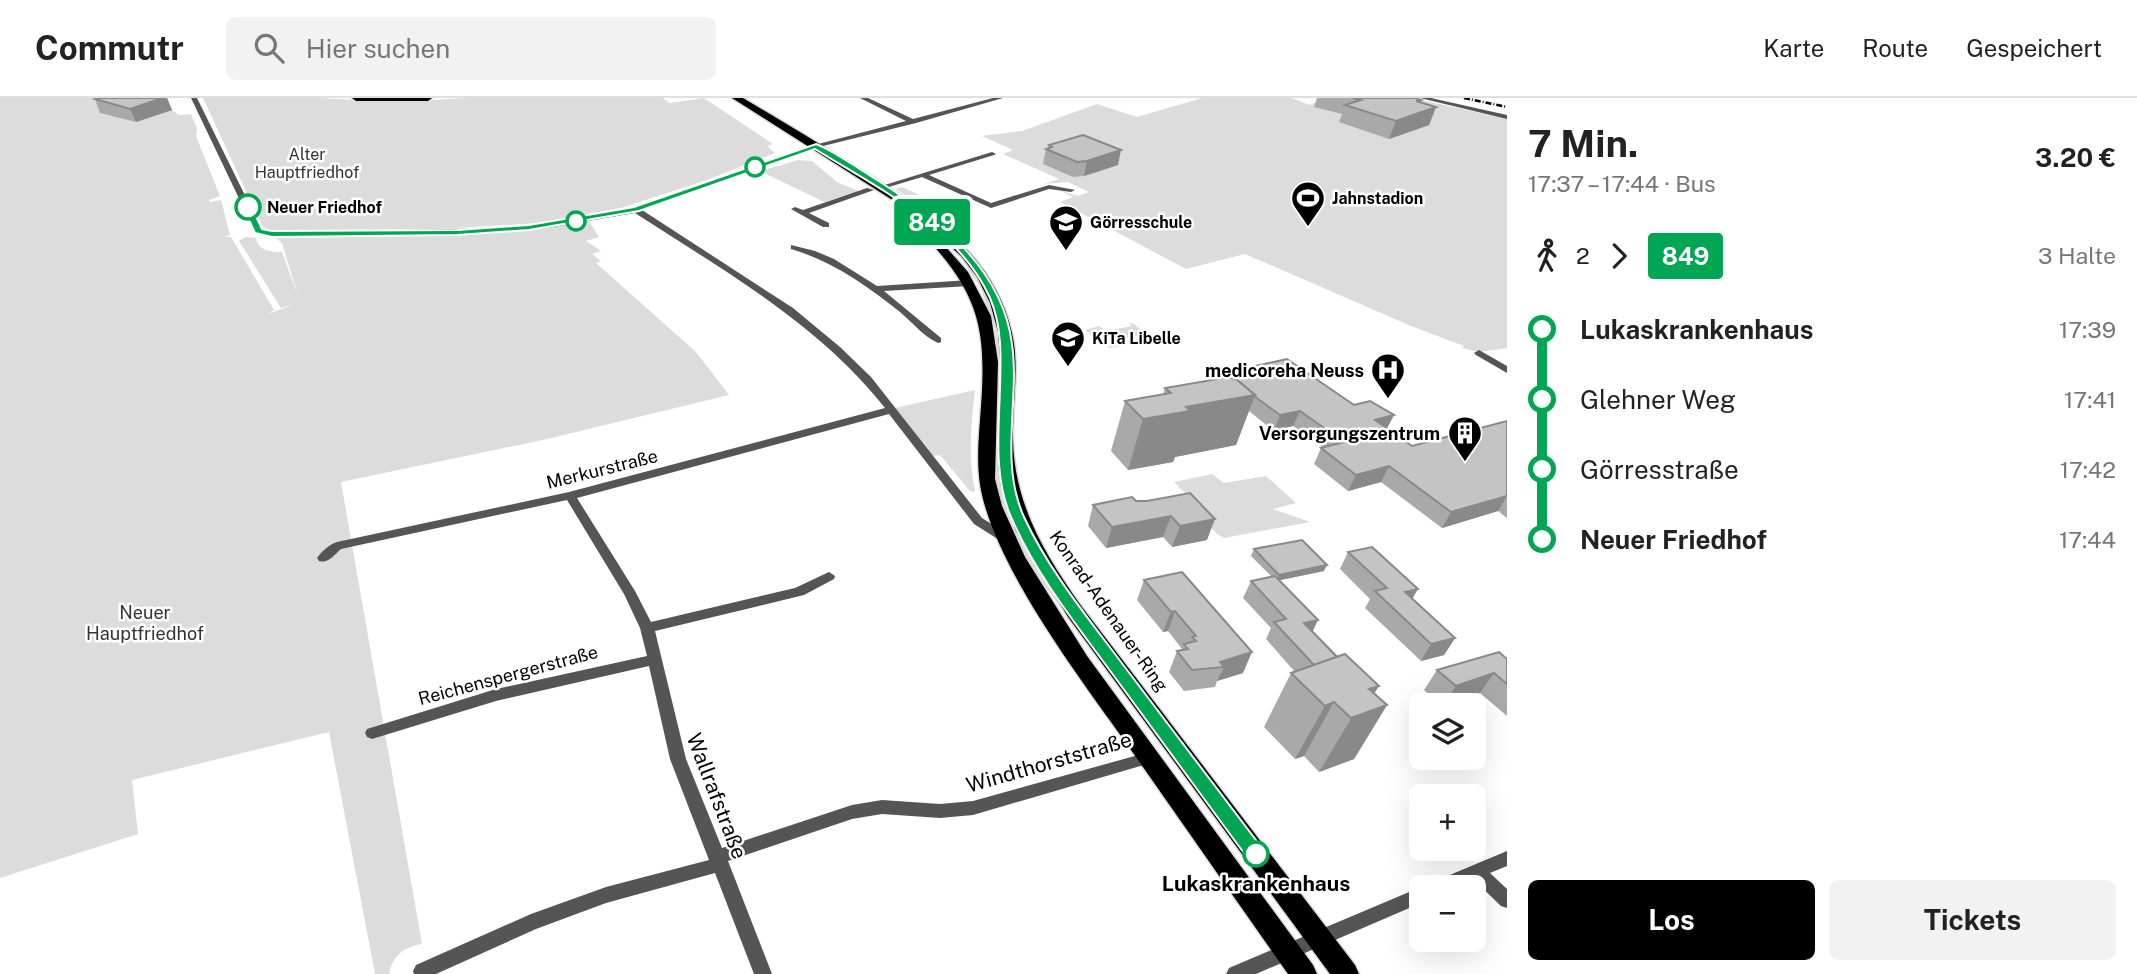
<!DOCTYPE html>
<html lang="de">
<meta charset="utf-8">
<style>
:root{--surface:#fff;--page:#f2f2f2;--text:#222;--muted:#767676;--line:#e0e0e0;--accent:#000}
body{margin:0;font-family:"Public Sans",sans-serif;background:var(--page);color:var(--text);height:100vh;display:flex;flex-direction:column;font-size:26px;white-space:nowrap}
*{box-sizing:border-box;margin:0}
p{font-size:23px;color:var(--muted)}
.icon{flex:none;width:38px;height:38px;fill:none;stroke:currentColor;stroke-width:2;stroke-linecap:round;stroke-linejoin:round}
.map{position:relative;flex:1;overflow:hidden}
.details{display:flex;flex-direction:column;background:var(--surface);width:630px}
.details>*{flex:none}
.badge{padding:0 14px;border-radius:5px;font-size:24px;line-height:46px}
.buttons{position:absolute;left:1409px;top:595px;display:grid;gap:14px}
.buttons a{display:grid;place-items:center;width:77px;height:77px;border-radius:10px;background:var(--surface);box-shadow:0 7px 28px #0002;font-size:35px}
.map>.badge{position:absolute;translate:-50% -50%;box-shadow:0 0 0 4px #fff}
.legs{display:flex;align-items:center;gap:10px;height:77px;padding:0 21px;font-size:23px}
.legs p{margin-inline-start:auto}
.overview{display:flex;align-items:center;justify-content:space-between;height:119px;padding:0 21px}
h1{font-size:38px;font-weight:700;line-height:52px}
.button{display:flex;gap:14px;margin-top:auto;padding:14px 21px}
.button a{flex:1;height:80px;border-radius:10px;background:var(--accent);color:#fff;font-size:28px;font-weight:700;line-height:80px;text-align:center}
.button a+a{background:var(--page);color:var(--text)}
ul{padding:0 21px;list-style:none}
li{display:flex;align-items:center;gap:24px;height:70px;font-size:26px}
li i{display:grid;place-items:center;width:10px;height:100%;margin:0 9px;background:currentColor}
li i::after{content:'';width:18px;height:18px;margin:-9px;border:5px solid;border-radius:50%;background:var(--surface)}
li p{margin-inline-start:auto}
li:first-child i{background:linear-gradient(#0000 50%,currentColor 0)}
li:last-child i{background:linear-gradient(currentColor 50%,#0000 0)}
header{display:flex;align-items:center;gap:42px;box-sizing:border-box;height:98px;padding:0 35px;background:var(--surface);border-bottom:2px solid var(--line)}
header strong{font-size:33px}
nav{display:flex;gap:38px;margin-inline-start:auto;font-size:24px}
.search{width:490px;height:63px;background:var(--page);display:flex;align-items:center;gap:18px;box-sizing:border-box;padding:0 24px;border-radius:10px;color:var(--muted);font-size:26px}
main{display:flex;flex:1;min-height:0}
.map>svg:first-child{display:block}
.green{fill:#dcdcdc}
.lines{fill:none;stroke-linecap:round;stroke-linejoin:round}
.primary-casing{stroke:#dbdbdb;stroke-width:3}
.minor{fill:#555;fill-rule:evenodd}
.primary{fill:#000;fill-rule:evenodd}
.rail{stroke:#000;stroke-width:2.5;stroke-dasharray:6 2 1 2;stroke-linecap:butt}
.wall{fill:#a9a9a9}
.shaded-wall{fill:#898989}
.building{fill:#c4c4c4;stroke:#898989;stroke-width:2}
.line-1{fill:#00a651;stroke:#fff;stroke-width:2}
.stop-1-dot{fill:#fff;stroke:#00a651;stroke-width:3.5}
.labels{text-anchor:middle;dominant-baseline:central;stroke-width:5;stroke-linejoin:round;paint-order:stroke}
.far-park-label{font-size:16px;fill:#333;stroke:#fff}
.far-poi-label{font-size:16px;font-weight:bold;fill:#000;stroke:#fff;text-anchor:start}
.far-stop-label{font-size:16px;font-weight:bold;fill:#000;stroke:#fff;text-anchor:start}
.poi-label{font-size:18px;font-weight:bold;fill:#000;stroke:#fff;text-anchor:end}
.street-label{font-size:18px;fill:#000;stroke:#fff}
.park-label{font-size:18px;fill:#333;stroke:#fff}
.near-street-label{font-size:21px;fill:#000;stroke:#fff}
.near-stop-label{font-size:21px;font-weight:bold;fill:#000;stroke:#fff}
</style>
<header>
<strong>Commutr</strong>
<div class="search"><svg class="icon" aria-label="search" viewBox="0 0 24 24"><circle cx="10" cy="10" r="6"/><path d="M15 15l6 6"/></svg>Hier suchen</div>
<nav><a>Karte</a><a>Route</a><a>Gespeichert</a></nav>
</header>
<main>
<div class="map">
<svg width="1507" height="876" viewBox="0 0 1507 876">
<rect width="100%" height="100%" fill="#fff"/>
<!-- green -->
<g class="green">
<path d="M 0,0 L 137,0 L 138,3 L 172,12 L 179,17 L 191,16 L 197,30 L 196,38 L 220,98 L 209,102 L 210,104 L 221,102 L 230,137 L 224,139 L 231,139 L 274,212 L 268,216 L 295,206 L 281,210 L 239,143 L 245,139 L 256,140 C 259,153 270,154 282,154 L 298,198 L 282,145 L 276,140 C 381,139 485,139 589,123 L 599,139 L 586,143 L 601,153 L 592,156 L 601,163 L 596,165 L 696,254 L 729,297 L 543,342 L 341,384 L 422,846 C 404,849 393,857 389,876 L 375,876 L 329,634 L 132,682 L 138,736 L 0,780 Z"/>
<polygon points="203,0 320,0 393,4 468,0 663,0 670,5 704,0 773,46 767,48 775,55 707,82 621,110 541,125 403,133 271,132 263,129 253,109 256,108 252,106"/>
<polygon points="1202,0 1291,0 1310,7 1324,0 1413,0 1507,21 1507,250 1480,254 1462,250 1464,248 1411,228 1245,156 1186,171 1060,104 1073,99 1059,92 1078,98 1089,94 1068,84 1044,86 1059,81 1003,56 1013,52 982,38 1022,33 1097,6 1137,19"/>
<path d="M 825,59 C 930,124 1008,157 999,297 C 996,347 994,391 1018,437 C 1044,489 1082,534 1116,581 C 1169,652 1221,723 1273,795 L 1269,796 L 1026,462 L 998,403 L 993,376 L 995,231 L 981,191 L 962,161 L 923,124 Z"/>
<polygon points="798,62 812,63 837,84 858,93 824,104 760,73"/>
<path d="M 902,89 L 967,119 L 970,126 L 965,135 L 957,135 C 935,111 920,107 895,91 Z"/>
<polygon points="1129,225 1134,226 1150,239 1144,237 1118,242 1123,248 1110,250 1085,232 1099,228 1106,233 1132,228"/>
<path d="M 975,292 C 971,327 968,359 975,394 L 970,393 L 940,357 L 933,358 L 895,310 Z"/>
<polygon points="1212,376 1224,385 1266,378 1296,405 1273,411 1310,424 1224,440 1217,436 1182,399 1187,397 1174,384"/>
</g>
<g class="lines">
<!-- primary casing -->
<g class="primary-casing">
<g id="primary">
<polygon points="352,0 432,0 428,3 356,3"/>
<path d="M 732,0 L 743,0 L 753,6 C 785,25 817,44 848,64 C 916,106 993,150 1012,235 C 1020,269 1012,306 1013,341 C 1014,406 1045,457 1082,509 L 1355,867 L 1359,876 L 1330,876 L 1068,519 L 1016,433 L 1001,389 L 998,366 L 1001,274 L 998,234 L 990,205 L 977,179 L 961,158 L 916,117 Z"/>
<path d="M 921,130 L 929,130 L 968,174 L 991,218 L 998,264 L 995,381 L 1002,408 L 1025,459 L 1087,558 L 1313,867 L 1317,876 L 1288,876 C 1233,798 1179,720 1124,642 C 1077,576 1003,478 983,401 C 976,375 978,348 980,322 C 987,234 983,199 921,134 Z"/>
</g>
</g>
<!-- minor -->
<g class="minor">
<path d="M 191,0 L 197,0 L 262,132 L 286,134 L 498,130 L 553,125 L 634,110 L 803,50 L 906,23 L 860,0 L 868,0 L 913,21 L 993,0 L 1003,0 L 916,25 L 807,52 L 642,112 L 793,210 L 840,249 L 871,279 L 982,420 L 1012,439 L 1014,442 L 1012,445 L 1004,445 L 974,426 L 889,316 L 577,400 L 635,493 L 651,524 L 795,490 L 829,474 L 835,478 L 834,481 L 804,497 L 655,533 L 686,661 L 722,750 L 852,707 L 882,702 L 940,706 L 973,703 L 1149,654 L 1154,656 L 1157,660 L 1154,664 L 973,717 L 940,720 L 882,716 L 852,721 L 728,763 L 772,876 L 754,876 L 715,775 L 606,805 L 536,831 L 436,876 L 414,876 L 413,873 L 416,867 L 531,816 L 606,789 L 709,762 L 670,661 L 649,568 L 496,603 L 372,641 L 367,639 L 365,635 L 367,631 L 496,591 L 647,558 L 640,530 L 624,496 L 567,402 L 341,451 C 334,457 328,466 319,463 L 317,460 C 321,454 330,446 337,444 L 569,394 L 885,310 C 818,225 724,173 635,115 L 553,129 L 498,134 L 286,138 L 256,136 Z"/>
<polygon points="1420,0 1431,0 1507,17 1507,21"/>
<polygon points="992,54 996,56 994,57 929,77 991,105 1049,87 1075,92 1071,94 1049,91 991,110 922,79 882,91 878,89"/>
<polygon points="867,90 874,92 809,115 829,125 829,129 823,129 791,111 795,109 803,112"/>
<path d="M 791,147 L 815,153 L 834,161 L 877,188 L 970,182 L 974,185 L 970,188 L 884,193 L 941,240 L 941,244 L 938,245 C 924,239 912,224 900,214 C 866,187 832,163 791,151 Z"/>
<polygon points="1479,252 1507,268 1507,275 1476,257 1474,255"/>
<polygon points="1507,753 1507,768 1490,775 1507,791 1507,810 1501,808 1474,782 1457,789 1431,789 1433,784"/>
<polygon points="1421,789 1421,805 1256,876 1226,876 1229,870"/>
</g>
<!-- primary -->
<use href="#primary" class="primary"/>
<!-- rail -->
<polyline class="rail" points="1464,0 1507,9"/>
</g>
<!-- wall -->
<g class="wall">
<polygon points="98,0 167,0 172,12 136,24 100,15 95,1"/>
<polygon points="1317,0 1416,0 1420,4 1436,9 1429,27 1389,41 1339,24 1342,16 1314,9"/>
<polygon points="1049,47 1118,67 1084,78 1073,79 1043,66 1046,51 1048,50"/>
<polygon points="1223,275 1394,317 1387,330 1412,348 1507,323 1507,420 1498,413 1442,430 1381,384 1348,393 1314,366 1321,350 1323,350 1293,328 1274,333 1249,313 1236,347 1175,359 1173,364 1128,372 1111,353 1125,303 1163,297 1165,290 1222,280"/>
<polygon points="1147,403 1207,442 1172,449 1163,439 1106,450 1088,428 1093,407"/>
<polygon points="1254,451 1324,473 1280,482 1313,533 1387,607 1354,661 1319,674 1304,658 1295,661 1264,629 1291,575 1295,574 1266,541 1271,530 1243,500 1251,483 1271,478 1251,458"/>
<polygon points="1348,454 1412,501 1455,540 1444,557 1421,563 1365,510 1370,501 1340,471"/>
<polygon points="1144,482 1243,575 1217,583 1215,589 1184,593 1169,574 1177,553 1182,551 1168,533 1163,534 1137,502"/>
<polygon points="1507,561 1507,618 1480,595 1445,607 1441,607 1424,592 1437,572"/>
</g>
<!-- shaded-wall -->
<g class="shaded-wall">
<polygon points="162,0 167,0 172,12 136,24 130,11"/>
<polygon points="1421,2 1415,16 1436,9 1429,27 1389,41 1396,23 1416,3"/>
<polygon points="1121,52 1118,67 1084,78 1087,63"/>
<polygon points="1255,297 1236,347 1175,359 1173,364 1128,372 1143,321 1186,309"/>
<polygon points="1300,313 1293,328 1274,333 1280,317"/>
<polygon points="1394,317 1386,332 1375,322"/>
<polygon points="1389,368 1381,384 1348,393 1356,377"/>
<polygon points="1507,398 1498,413 1442,430 1451,414"/>
<polygon points="1171,418 1163,439 1106,450 1112,429"/>
<polygon points="1215,421 1207,442 1172,449 1180,428"/>
<polygon points="1327,467 1324,473 1276,483 1279,477"/>
<polygon points="1418,491 1408,508 1405,494"/>
<polygon points="1175,513 1168,533 1163,534 1171,514"/>
<polygon points="1318,522 1310,539 1304,525"/>
<polygon points="1455,540 1444,557 1421,563 1431,546"/>
<polygon points="1252,554 1243,575 1217,583 1224,569 1220,564"/>
<polygon points="1494,575 1480,595 1443,607 1456,588"/>
<polygon points="1379,588 1361,617 1387,607 1354,661 1319,674 1369,591"/>
<polygon points="1334,604 1304,658 1295,661 1325,608"/>
</g>
<!-- building -->
<g class="building">
<polygon points="98,0 162,0 130,11 95,1"/>
<polygon points="1353,0 1416,0 1421,2 1416,3 1436,9 1396,23 1345,7 1361,2"/>
<polygon points="1083,37 1121,52 1087,63 1077,64 1046,51 1052,49 1049,47"/>
<polygon points="1287,261 1354,307 1370,303 1394,317 1375,322 1412,348 1507,323 1507,398 1451,414 1389,368 1356,377 1321,350 1344,344 1300,313 1280,317 1254,298 1255,297 1237,282 1229,279 1223,275"/>
<polygon points="1229,279 1237,282 1255,297 1186,309 1190,313 1143,321 1125,303 1171,295 1165,290"/>
<polygon points="1190,395 1215,421 1180,428 1171,418 1112,429 1093,407 1132,399 1136,403 1147,403"/>
<polygon points="1302,442 1327,467 1279,477 1254,451"/>
<polygon points="1372,449 1418,491 1405,494 1455,540 1431,546 1375,493 1387,490 1348,454"/>
<polygon points="1182,474 1252,554 1220,564 1224,569 1192,572 1177,553 1188,551 1184,546 1196,543 1192,539 1196,538 1175,513 1171,514 1144,482"/>
<polygon points="1275,478 1318,522 1304,525 1337,559 1314,567 1274,524 1286,521 1251,483"/>
<polygon points="1499,554 1507,561 1507,586 1494,575 1456,588 1437,572"/>
<polygon points="1345,556 1379,588 1369,591 1387,607 1351,620 1334,604 1325,608 1291,575"/>
</g>
<!-- line-1 -->
<path class="line-1" d="M 816,46 C 834,53 850,65 866,75 C 930,115 1002,165 1012,246 C 1020,302 999,364 1024,419 C 1049,473 1089,521 1124,568 C 1170,629 1216,690 1262,750 L 1265,756 L 1262,762 L 1256,764 L 1249,762 C 1203,699 1157,637 1111,574 C 1075,525 1035,475 1011,419 C 993,379 999,330 1000,288 C 1001,259 1002,228 990,200 C 958,129 878,90 815,51 L 639,113 L 529,132 L 457,137 L 272,139 L 255,135 L 243,109 L 251,108 L 262,131 L 272,133 L 457,132 L 529,127 L 634,109 Z"/>
<!-- icons -->
<defs>
<g id="stadium-pin" transform="scale(1.75)"><path d="M0 17L-7.5 6A9.5 9.5 0 1 1 7.5 6Z" fill="#000" stroke="#fff"/><path d="M0-5a6.5 5 0 1 0 0 10a6.5 5 0 1 0 0-10ZM-3.5-1.8h7v3.6h-7Z" fill="#fff"/></g>
<g id="school-pin" transform="scale(1.75)"><path d="M0 17L-7.5 6A9.5 9.5 0 1 1 7.5 6Z" fill="#000" stroke="#fff"/><path d="M0-5L7-2L0 1L-7-2ZM-4 1L0 2.5L4 1V4Q0 6-4 4Z" fill="#fff"/></g>
<g id="hospital-pin" transform="scale(1.75)"><path d="M0 17L-7.5 6A9.5 9.5 0 1 1 7.5 6Z" fill="#000" stroke="#fff"/><path d="M-5-5h3v3.5h4V-5h3V5h-3V1.5h-4V5h-3Z" fill="#fff"/></g>
<g id="building-pin" transform="scale(1.75)"><path d="M0 17L-7.5 6A9.5 9.5 0 1 1 7.5 6Z" fill="#000" stroke="#fff"/><path d="M-4-6H4V6H1V3H-1V6H-4ZM-2.5-4.3h1.7v1.8h-1.7ZM.8-4.3h1.7v1.8H.8ZM-2.5-1h1.7V.8h-1.7ZM.8-1h1.7V.8H.8Z" fill="#fff"/></g>
</defs>
<g fill-rule="evenodd">
<use href="#stadium-pin" x="1308" y="100"/>
<use href="#school-pin" x="1066" y="124"/>
<use href="#school-pin" x="1068" y="240"/>
<use href="#hospital-pin" x="1388" y="272"/>
<use href="#building-pin" x="1465" y="335"/>
</g>
<!-- markers -->
<g class="stop-1-dot">
<circle cx="755" cy="69" r="9"/>
<circle cx="248" cy="109" r="12"/>
<circle cx="576" cy="123" r="9"/>
<circle cx="1256" cy="756" r="12"/>
</g>
<g class="labels">
<!-- far-park labels -->
<g class="far-park-label">
<text x="307" y="56">Alter<tspan x="307" dy="18">Hauptfriedhof</tspan></text>
</g>
<!-- far-poi labels -->
<g class="far-poi-label">
<text x="1332" y="100">Jahnstadion</text>
<text x="1090" y="124">Görresschule</text>
<text x="1092" y="240">KiTa Libelle</text>
</g>
<!-- far-stop labels -->
<g class="far-stop-label">
<text x="267" y="109">Neuer Friedhof</text>
</g>
<!-- poi labels -->
<g class="poi-label">
<text x="1364" y="272">medicoreha Neuss</text>
<text x="1440" y="335">Versorgungszentrum</text>
</g>
<!-- street labels -->
<g class="street-label">
<text transform="translate(602 371) rotate(-14)">Merkurstraße</text>
<text transform="translate(1109 513) rotate(55)">Konrad-Adenauer-Ring</text>
<text transform="translate(508 577) rotate(-15)">Reichenspergerstraße</text>
</g>
<!-- park labels -->
<g class="park-label">
<text x="145" y="514">Neuer<tspan x="145" dy="21">Hauptfriedhof</tspan></text>
</g>
<!-- near-street labels -->
<g class="near-street-label">
<text transform="translate(1049 664) rotate(-16)">Windthorststraße</text>
<text transform="translate(717 698) rotate(69)">Wallrafstraße</text>
</g>
<!-- near-stop labels -->
<g class="near-stop-label">
<text x="1256" y="785">Lukaskrankenhaus</text>
</g>
</g>
</svg>
<div class="buttons">
<a><svg class="icon" aria-label="layers" viewBox="0 0 24 24"><path d="M12 4l9 5-9 5-9-5zM3 14l9 5 9-5"/></svg></a>
<a>+</a>
<a>−</a>
</div>
<b class="badge" style="left:932px;top:124px;background:#00a651;color:#fff">849</b>
</div>
<section class="details">
<div class="overview"><div><h1>7 Min.</h1><p>17:37 – 17:44 · Bus</p></div><b>3.20 €</b></div>
<div class="legs"><svg class="icon" aria-label="walk" viewBox="0 0 24 24"><circle cx="13" cy="4" r="2"/><path d="M13 8l-2 6 4 7M11 14l-3 7M7 12l3-4h3l4 4"/></svg>2<svg class="icon" aria-label="forward" viewBox="0 0 24 24"><path d="M9 5l7 7-7 7"/></svg><b class="badge" style="background:#00a651;color:#fff">849</b><p>3 Halte</p></div>
<ul>
<li><i style="color:#00a651"></i><b>Lukaskrankenhaus</b><p>17:39</p></li>
<li><i style="color:#00a651"></i><span>Glehner Weg</span><p>17:41</p></li>
<li><i style="color:#00a651"></i><span>Görresstraße</span><p>17:42</p></li>
<li><i style="color:#00a651"></i><b>Neuer Friedhof</b><p>17:44</p></li>
</ul>
<div class="button"><a>Los</a><a>Tickets</a></div>
</section>
</main>
